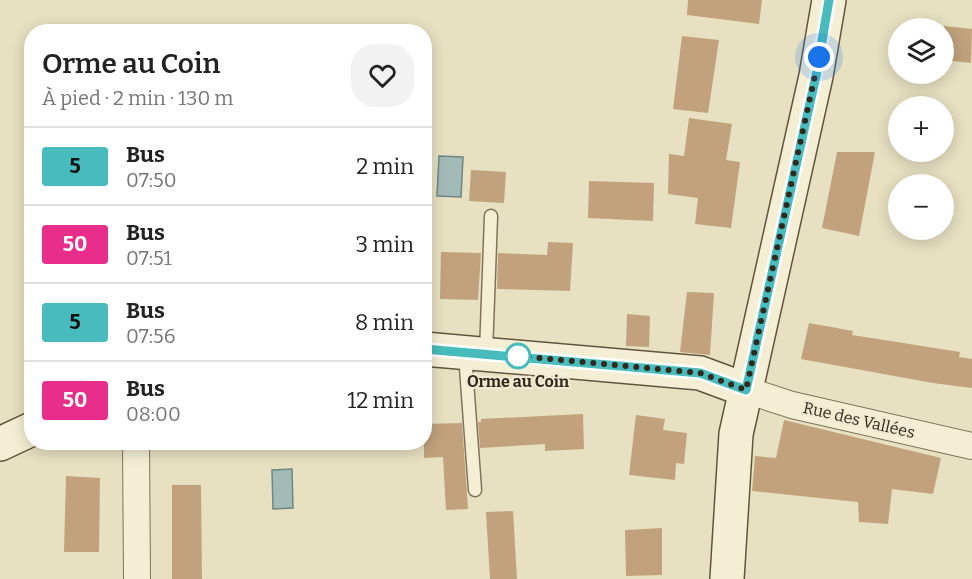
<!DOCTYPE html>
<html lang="fr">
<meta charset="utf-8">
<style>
:root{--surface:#fff;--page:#f2f2f2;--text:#222;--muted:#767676;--line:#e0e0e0}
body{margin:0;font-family:Bitter,serif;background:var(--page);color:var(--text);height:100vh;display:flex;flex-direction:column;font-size:22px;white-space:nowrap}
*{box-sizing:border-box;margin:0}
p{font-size:20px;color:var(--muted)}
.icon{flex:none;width:33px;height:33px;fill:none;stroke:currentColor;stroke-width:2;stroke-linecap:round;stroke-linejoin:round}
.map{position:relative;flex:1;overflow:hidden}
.side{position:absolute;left:24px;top:24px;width:408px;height:426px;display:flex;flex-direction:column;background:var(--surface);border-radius:24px;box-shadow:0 3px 15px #0003}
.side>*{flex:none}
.badge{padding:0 12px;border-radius:4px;font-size:21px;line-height:39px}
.tools{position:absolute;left:888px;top:18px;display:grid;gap:12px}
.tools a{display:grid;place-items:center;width:66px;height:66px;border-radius:50%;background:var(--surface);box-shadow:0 3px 15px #0003;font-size:30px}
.you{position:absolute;width:30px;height:30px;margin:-15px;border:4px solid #fff;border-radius:50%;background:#1a73e8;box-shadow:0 0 0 9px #1a73e833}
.map>.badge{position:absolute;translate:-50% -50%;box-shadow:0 0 0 3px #fff}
.round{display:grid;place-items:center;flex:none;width:63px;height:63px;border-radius:24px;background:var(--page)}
.summary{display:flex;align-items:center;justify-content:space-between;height:102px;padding:0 18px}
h1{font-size:28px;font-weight:600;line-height:45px}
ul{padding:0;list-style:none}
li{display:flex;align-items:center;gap:18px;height:78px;padding:0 18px;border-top:2px solid var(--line)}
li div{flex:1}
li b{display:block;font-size:22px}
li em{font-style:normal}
li .badge{min-width:66px;font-weight:700;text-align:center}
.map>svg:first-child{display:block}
.water{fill:#a3bbb7;stroke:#6c8784;stroke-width:1.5}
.building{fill:#c1a27c}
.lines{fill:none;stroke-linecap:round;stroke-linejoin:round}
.service-casing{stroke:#7f735b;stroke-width:15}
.minor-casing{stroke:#7f735b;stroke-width:28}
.secondary-casing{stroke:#61543e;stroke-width:36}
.service{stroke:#f4efd4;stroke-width:12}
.minor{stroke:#f4efd4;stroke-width:26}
.secondary{stroke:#f4efd4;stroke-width:33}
.line-casing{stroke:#fff;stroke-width:14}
.line{stroke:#48bcbc;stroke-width:9}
.walk{stroke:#31291e;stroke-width:6;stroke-dasharray:0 10.8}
.stop-dot{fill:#fff;stroke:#48bcbc;stroke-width:3}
.labels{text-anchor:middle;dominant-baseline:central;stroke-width:4.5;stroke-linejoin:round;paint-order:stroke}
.stop-label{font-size:16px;font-weight:bold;fill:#31291e;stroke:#f0ebd0}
.street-label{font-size:16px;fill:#31291e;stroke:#f0ebd0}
</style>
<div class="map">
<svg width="972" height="579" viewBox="0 0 972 579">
<rect width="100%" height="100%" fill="#e7e1c2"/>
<!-- water -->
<g class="water">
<polygon points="439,156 463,157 461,197 437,196"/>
<polygon points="292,469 293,508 273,509 272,470"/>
</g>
<!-- building -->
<g class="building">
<polygon points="688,0 762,0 759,24 687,15"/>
<polygon points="944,26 972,29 971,63 944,60"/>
<polygon points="682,36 719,40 708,113 673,109"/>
<polygon points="689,118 732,124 726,160 740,162 731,228 695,224 698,198 668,194 669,154 684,156"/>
<polygon points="837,152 875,152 859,236 822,228"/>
<polygon points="471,170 506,172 504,203 469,201"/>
<polygon points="589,181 654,183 653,221 588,218"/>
<polygon points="548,242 573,243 570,291 497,289 498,253 547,255"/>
<polygon points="441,252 481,253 478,300 440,299"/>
<polygon points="687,292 714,293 710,355 680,352"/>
<polygon points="627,314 650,316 649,347 626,346"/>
<polygon points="809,323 853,331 852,335 960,352 959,357 972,359 972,388 933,383 801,359"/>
<polygon points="583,414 584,449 545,451 545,444 480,448 478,422 481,422 481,419"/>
<polygon points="636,415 665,419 663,430 687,433 684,464 676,463 675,480 629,475"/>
<polygon points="784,420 941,458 933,494 892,489 888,524 859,522 858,502 752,491 755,456 776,458"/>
<polygon points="462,423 468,509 446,510 443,457 424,458 424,424"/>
<polygon points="66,476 100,478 99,552 64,552"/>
<polygon points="172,485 201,485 202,579 172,579"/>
<polygon points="513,511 517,579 490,579 486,512"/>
<polygon points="662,528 662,575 626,576 625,530"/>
</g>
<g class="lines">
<!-- service casing -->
<g class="service-casing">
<g id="service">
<polyline points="486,353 491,216"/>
<polyline points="465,354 475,490"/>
</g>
</g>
<!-- minor casing -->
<g class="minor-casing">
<g id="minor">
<polyline points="746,390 792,405 972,446"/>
<polyline points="136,442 137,579"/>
</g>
</g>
<!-- secondary casing -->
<g class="secondary-casing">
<g id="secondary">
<polyline points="424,349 700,373 746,390"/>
<polyline points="0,444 32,429"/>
<polyline points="727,579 736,434 816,76 829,0"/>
</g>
</g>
<!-- service -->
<use href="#service" class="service"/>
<!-- minor -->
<use href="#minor" class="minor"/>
<!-- secondary -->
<use href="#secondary" class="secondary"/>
</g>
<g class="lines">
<!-- line casing -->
<g class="line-casing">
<polyline id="line" points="424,349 700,373 746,390 816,76 829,0"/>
</g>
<!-- line -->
<use href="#line" class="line"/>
<!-- walk -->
<polyline class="walk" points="518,356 700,373 746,390 819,57"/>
</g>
<!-- markers -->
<circle class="stop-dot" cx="518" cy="356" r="12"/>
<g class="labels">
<!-- stop labels -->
<g class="stop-label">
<text x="518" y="381">Orme au Coin</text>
</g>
<!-- street labels -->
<g class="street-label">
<text transform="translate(859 420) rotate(13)">Rue des Vallées</text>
</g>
</g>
</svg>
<div class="tools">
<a><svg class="icon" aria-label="layers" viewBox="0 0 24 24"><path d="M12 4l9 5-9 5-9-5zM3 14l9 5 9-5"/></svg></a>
<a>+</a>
<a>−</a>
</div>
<div class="you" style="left:819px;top:57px"></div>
<section class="side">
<div class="summary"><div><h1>Orme au Coin</h1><p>À pied · 2 min · 130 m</p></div><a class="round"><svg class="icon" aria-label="heart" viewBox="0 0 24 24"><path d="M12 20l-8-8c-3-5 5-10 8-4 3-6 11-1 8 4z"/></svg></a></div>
<ul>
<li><span class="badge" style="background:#48bcbc;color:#111">5</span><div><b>Bus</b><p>07:50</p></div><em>2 min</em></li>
<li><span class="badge" style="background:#e92d8b;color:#fff">50</span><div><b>Bus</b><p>07:51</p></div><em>3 min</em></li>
<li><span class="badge" style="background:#48bcbc;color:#111">5</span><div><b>Bus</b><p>07:56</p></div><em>8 min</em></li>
<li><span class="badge" style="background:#e92d8b;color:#fff">50</span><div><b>Bus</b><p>08:00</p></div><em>12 min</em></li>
</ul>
</section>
</div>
